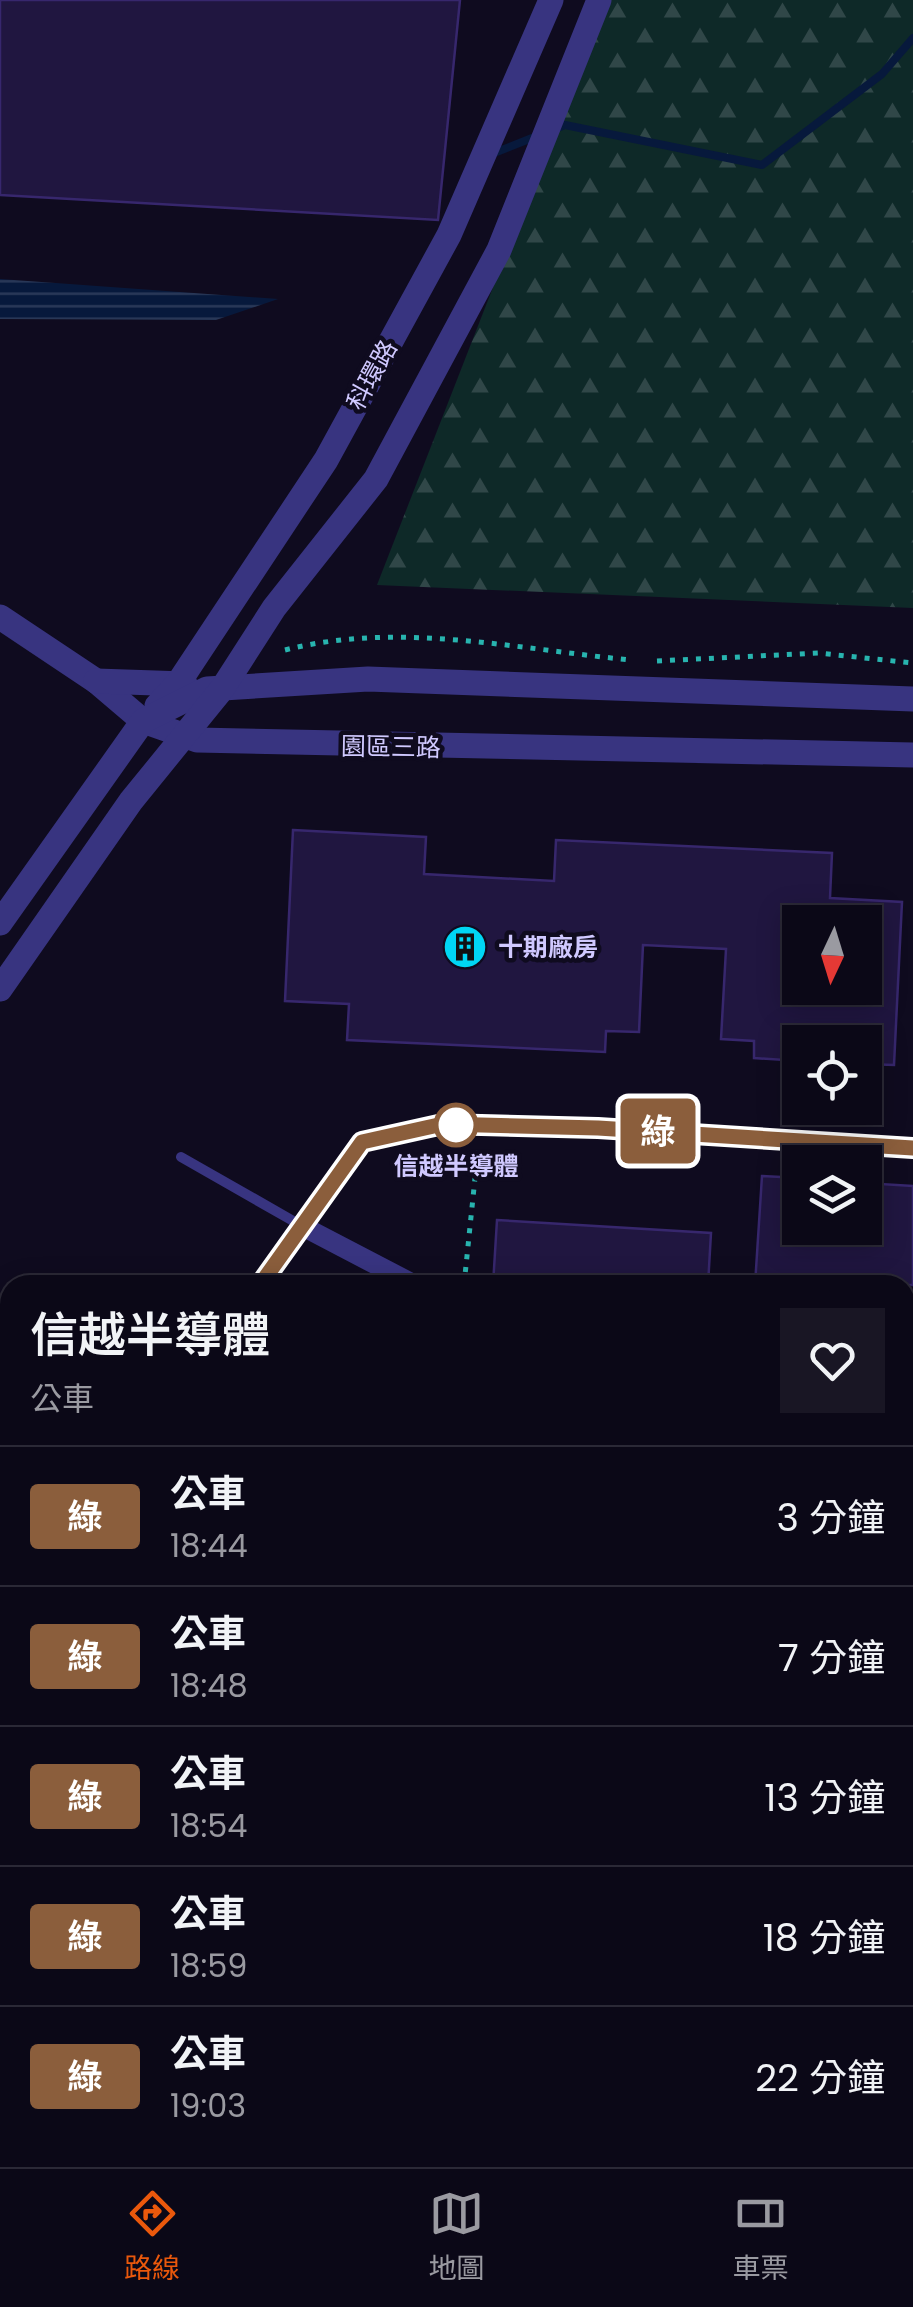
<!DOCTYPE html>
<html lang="zh-TW">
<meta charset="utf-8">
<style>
:root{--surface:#0b0817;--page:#191624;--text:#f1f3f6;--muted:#9a9aa1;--line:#2b2936;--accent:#ea580c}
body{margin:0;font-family:Poppins,"Noto Sans TC",sans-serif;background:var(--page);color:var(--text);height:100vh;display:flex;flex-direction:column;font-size:38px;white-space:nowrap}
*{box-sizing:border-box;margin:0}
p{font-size:32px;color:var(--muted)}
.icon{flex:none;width:55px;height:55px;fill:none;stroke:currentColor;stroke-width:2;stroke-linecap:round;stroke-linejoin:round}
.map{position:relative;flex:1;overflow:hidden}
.drawer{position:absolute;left:0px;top:1275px;width:915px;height:892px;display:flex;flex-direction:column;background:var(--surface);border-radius:30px 30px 0 0;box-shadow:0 5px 25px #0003,0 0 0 2px var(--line)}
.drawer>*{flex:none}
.badge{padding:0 20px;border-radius:8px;font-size:35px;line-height:65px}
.needle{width:65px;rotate:184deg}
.controls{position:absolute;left:782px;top:905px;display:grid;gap:20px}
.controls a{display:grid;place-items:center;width:100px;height:100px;border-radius:0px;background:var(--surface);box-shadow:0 5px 25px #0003,0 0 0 2px var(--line);font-size:50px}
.map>.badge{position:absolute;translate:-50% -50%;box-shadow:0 0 0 5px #fff}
.round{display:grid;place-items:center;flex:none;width:105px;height:105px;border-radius:0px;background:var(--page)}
.headline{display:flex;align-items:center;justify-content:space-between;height:170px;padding:0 30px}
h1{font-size:48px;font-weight:600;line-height:75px}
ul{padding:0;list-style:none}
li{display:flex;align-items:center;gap:30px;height:140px;padding:0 30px;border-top:2px solid var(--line)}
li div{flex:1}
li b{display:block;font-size:38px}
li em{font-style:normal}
li .badge{min-width:110px;font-weight:700;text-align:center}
.dock{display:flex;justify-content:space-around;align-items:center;height:140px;border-top:2px solid var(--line);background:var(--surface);font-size:28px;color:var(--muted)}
.dock a{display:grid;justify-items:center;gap:5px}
.dock .selected{color:var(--accent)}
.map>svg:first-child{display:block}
.forest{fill:url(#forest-firs)}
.water{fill:url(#water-rules)}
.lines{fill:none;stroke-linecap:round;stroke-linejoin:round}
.stream{stroke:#07193c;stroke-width:8}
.building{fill:#201640;stroke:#37276d;stroke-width:2.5;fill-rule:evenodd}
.path{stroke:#28b4af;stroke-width:5;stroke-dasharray:5 8;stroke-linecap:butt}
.service{stroke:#383480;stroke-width:10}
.minor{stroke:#383480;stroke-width:20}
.tertiary{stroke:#383480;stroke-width:25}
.line-casing{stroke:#fff;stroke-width:22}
.line{stroke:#8b5e3c;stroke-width:15}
.stop-dot{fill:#fff;stroke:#8b5e3c;stroke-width:5}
.labels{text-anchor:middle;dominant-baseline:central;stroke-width:9;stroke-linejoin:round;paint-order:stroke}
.street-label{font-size:25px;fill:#d0c9ff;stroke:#0f0b1f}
.poi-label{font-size:25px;font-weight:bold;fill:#d0c9ff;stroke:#0f0b1f;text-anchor:start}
.stop-label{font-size:25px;font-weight:bold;fill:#d0c9ff;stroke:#0f0b1f}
</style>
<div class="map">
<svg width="913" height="2167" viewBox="0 0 913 2167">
<defs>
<pattern id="forest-firs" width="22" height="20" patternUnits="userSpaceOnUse" patternTransform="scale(2.5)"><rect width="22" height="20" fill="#0e2928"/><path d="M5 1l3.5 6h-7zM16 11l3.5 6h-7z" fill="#304748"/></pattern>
<pattern id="water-rules" width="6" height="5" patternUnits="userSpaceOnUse" patternTransform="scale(2.5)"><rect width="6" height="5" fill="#07193c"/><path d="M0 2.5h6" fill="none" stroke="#2a3959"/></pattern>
</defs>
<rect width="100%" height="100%" fill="#0f0b1f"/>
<!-- forest -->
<polygon class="forest" points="605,0 913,0 913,608 377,585"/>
<!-- water -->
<polygon class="water" points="0,279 278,299 216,320 0,319"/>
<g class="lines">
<!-- stream -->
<g class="stream">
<polyline points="555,129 565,125 762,165 882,74 913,38"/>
<polyline points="489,155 537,136"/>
</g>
</g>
<!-- building -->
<g class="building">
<polygon points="0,0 460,0 438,220 0,195"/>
<path d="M 293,830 L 426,837 L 424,874 L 554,881 L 556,840 L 832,853 L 830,898 L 902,902 L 894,1065 L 865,1064 L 865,1042 L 800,1042 L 800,1061 L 754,1058 L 754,1041 L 721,1039 L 726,949 L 643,945 L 639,1032 L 606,1031 L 605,1052 L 347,1040 L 349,1004 L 285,1001 ZM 800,922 L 865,922 L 865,988 L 800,988 Z"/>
<polygon points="762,1176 800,1178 800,1228 865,1228 865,1183 913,1186 913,1285 755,1285"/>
<polygon points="497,1220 711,1233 708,1285 493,1285"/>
</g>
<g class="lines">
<!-- path -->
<g class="path">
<path d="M 285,650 C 399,621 515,649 631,660"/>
<polyline points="657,661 818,653 913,663"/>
<polyline points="464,1285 478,1149"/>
</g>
<!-- service -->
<polyline class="service" points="181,1157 302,1226"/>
<!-- minor -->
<g class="minor">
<polyline points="302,1226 415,1285"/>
<polyline points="260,1285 362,1142 443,1124 597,1128 913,1148"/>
<polyline points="905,1539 913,1543"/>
<polyline points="0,1604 10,1609"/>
<polyline points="0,1930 10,1935"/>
<polyline points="473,2158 491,2167"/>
</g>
<!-- tertiary -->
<g class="tertiary">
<polyline points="0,617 96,681 143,721 197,740 913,755"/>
<polyline points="96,681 185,684"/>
<polyline points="157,706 179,682 326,460 449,235 551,0"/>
<polyline points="0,923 143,721 207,689 368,679 913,699"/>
<polyline points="0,989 131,801 222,689 274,608 376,479 499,250 599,0"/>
<polyline points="0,1481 10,1485"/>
<polyline points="0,1530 10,1535"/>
<polyline points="905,1958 913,1962"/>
<polyline points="905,2015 913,2019"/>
</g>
</g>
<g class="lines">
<!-- line casing -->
<g class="line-casing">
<polyline id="line" points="260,1285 362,1142 443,1124 598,1128 913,1148"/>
</g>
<!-- line -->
<use href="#line" class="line"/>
</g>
<!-- icons -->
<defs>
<g id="building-disc" transform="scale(2.25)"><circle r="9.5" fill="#00d6f4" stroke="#0f0b1f"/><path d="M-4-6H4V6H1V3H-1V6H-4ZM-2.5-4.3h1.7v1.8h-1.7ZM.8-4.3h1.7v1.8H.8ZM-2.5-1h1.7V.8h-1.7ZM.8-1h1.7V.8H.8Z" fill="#111"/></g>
</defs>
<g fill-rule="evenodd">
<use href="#building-disc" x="465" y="947"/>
</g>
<!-- markers -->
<circle class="stop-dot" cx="456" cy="1125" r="20"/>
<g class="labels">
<!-- street labels -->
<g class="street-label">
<text transform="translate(372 375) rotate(-61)">科環路</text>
<text transform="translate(391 747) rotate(1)">園區三路</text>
</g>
<!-- poi labels -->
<g class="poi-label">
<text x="498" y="947">十期廠房</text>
</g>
<!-- stop labels -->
<g class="stop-label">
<text x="456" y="1166">信越半導體</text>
</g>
</g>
</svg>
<div class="controls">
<a><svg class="needle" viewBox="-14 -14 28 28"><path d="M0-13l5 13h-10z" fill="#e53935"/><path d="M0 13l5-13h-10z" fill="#9a9aa1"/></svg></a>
<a><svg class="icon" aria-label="locate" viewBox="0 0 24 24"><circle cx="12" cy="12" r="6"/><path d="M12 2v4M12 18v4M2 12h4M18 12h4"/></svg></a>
<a><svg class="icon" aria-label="layers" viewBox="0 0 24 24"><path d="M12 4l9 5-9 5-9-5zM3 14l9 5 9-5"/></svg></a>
</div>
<b class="badge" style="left:658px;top:1131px;background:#8b5e3c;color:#fff">綠</b>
<section class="drawer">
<div class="headline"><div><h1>信越半導體</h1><p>公車</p></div><a class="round"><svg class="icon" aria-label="heart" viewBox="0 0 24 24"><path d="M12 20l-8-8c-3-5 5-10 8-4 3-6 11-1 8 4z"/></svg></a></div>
<ul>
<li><span class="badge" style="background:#8b5e3c;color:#fff">綠</span><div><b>公車</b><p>18:44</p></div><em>3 分鐘</em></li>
<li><span class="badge" style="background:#8b5e3c;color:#fff">綠</span><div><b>公車</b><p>18:48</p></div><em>7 分鐘</em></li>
<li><span class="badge" style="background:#8b5e3c;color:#fff">綠</span><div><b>公車</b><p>18:54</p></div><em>13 分鐘</em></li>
<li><span class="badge" style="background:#8b5e3c;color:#fff">綠</span><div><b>公車</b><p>18:59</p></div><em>18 分鐘</em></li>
<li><span class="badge" style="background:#8b5e3c;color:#fff">綠</span><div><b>公車</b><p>19:03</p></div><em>22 分鐘</em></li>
</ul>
</section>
</div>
<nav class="dock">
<a class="selected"><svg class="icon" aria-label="directions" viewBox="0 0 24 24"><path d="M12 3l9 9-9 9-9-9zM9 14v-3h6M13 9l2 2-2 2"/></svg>路線</a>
<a><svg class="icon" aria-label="map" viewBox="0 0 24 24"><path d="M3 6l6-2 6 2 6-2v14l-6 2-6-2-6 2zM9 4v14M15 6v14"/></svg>地圖</a>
<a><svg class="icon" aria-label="tickets" viewBox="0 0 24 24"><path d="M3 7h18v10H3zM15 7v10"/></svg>車票</a>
</nav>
